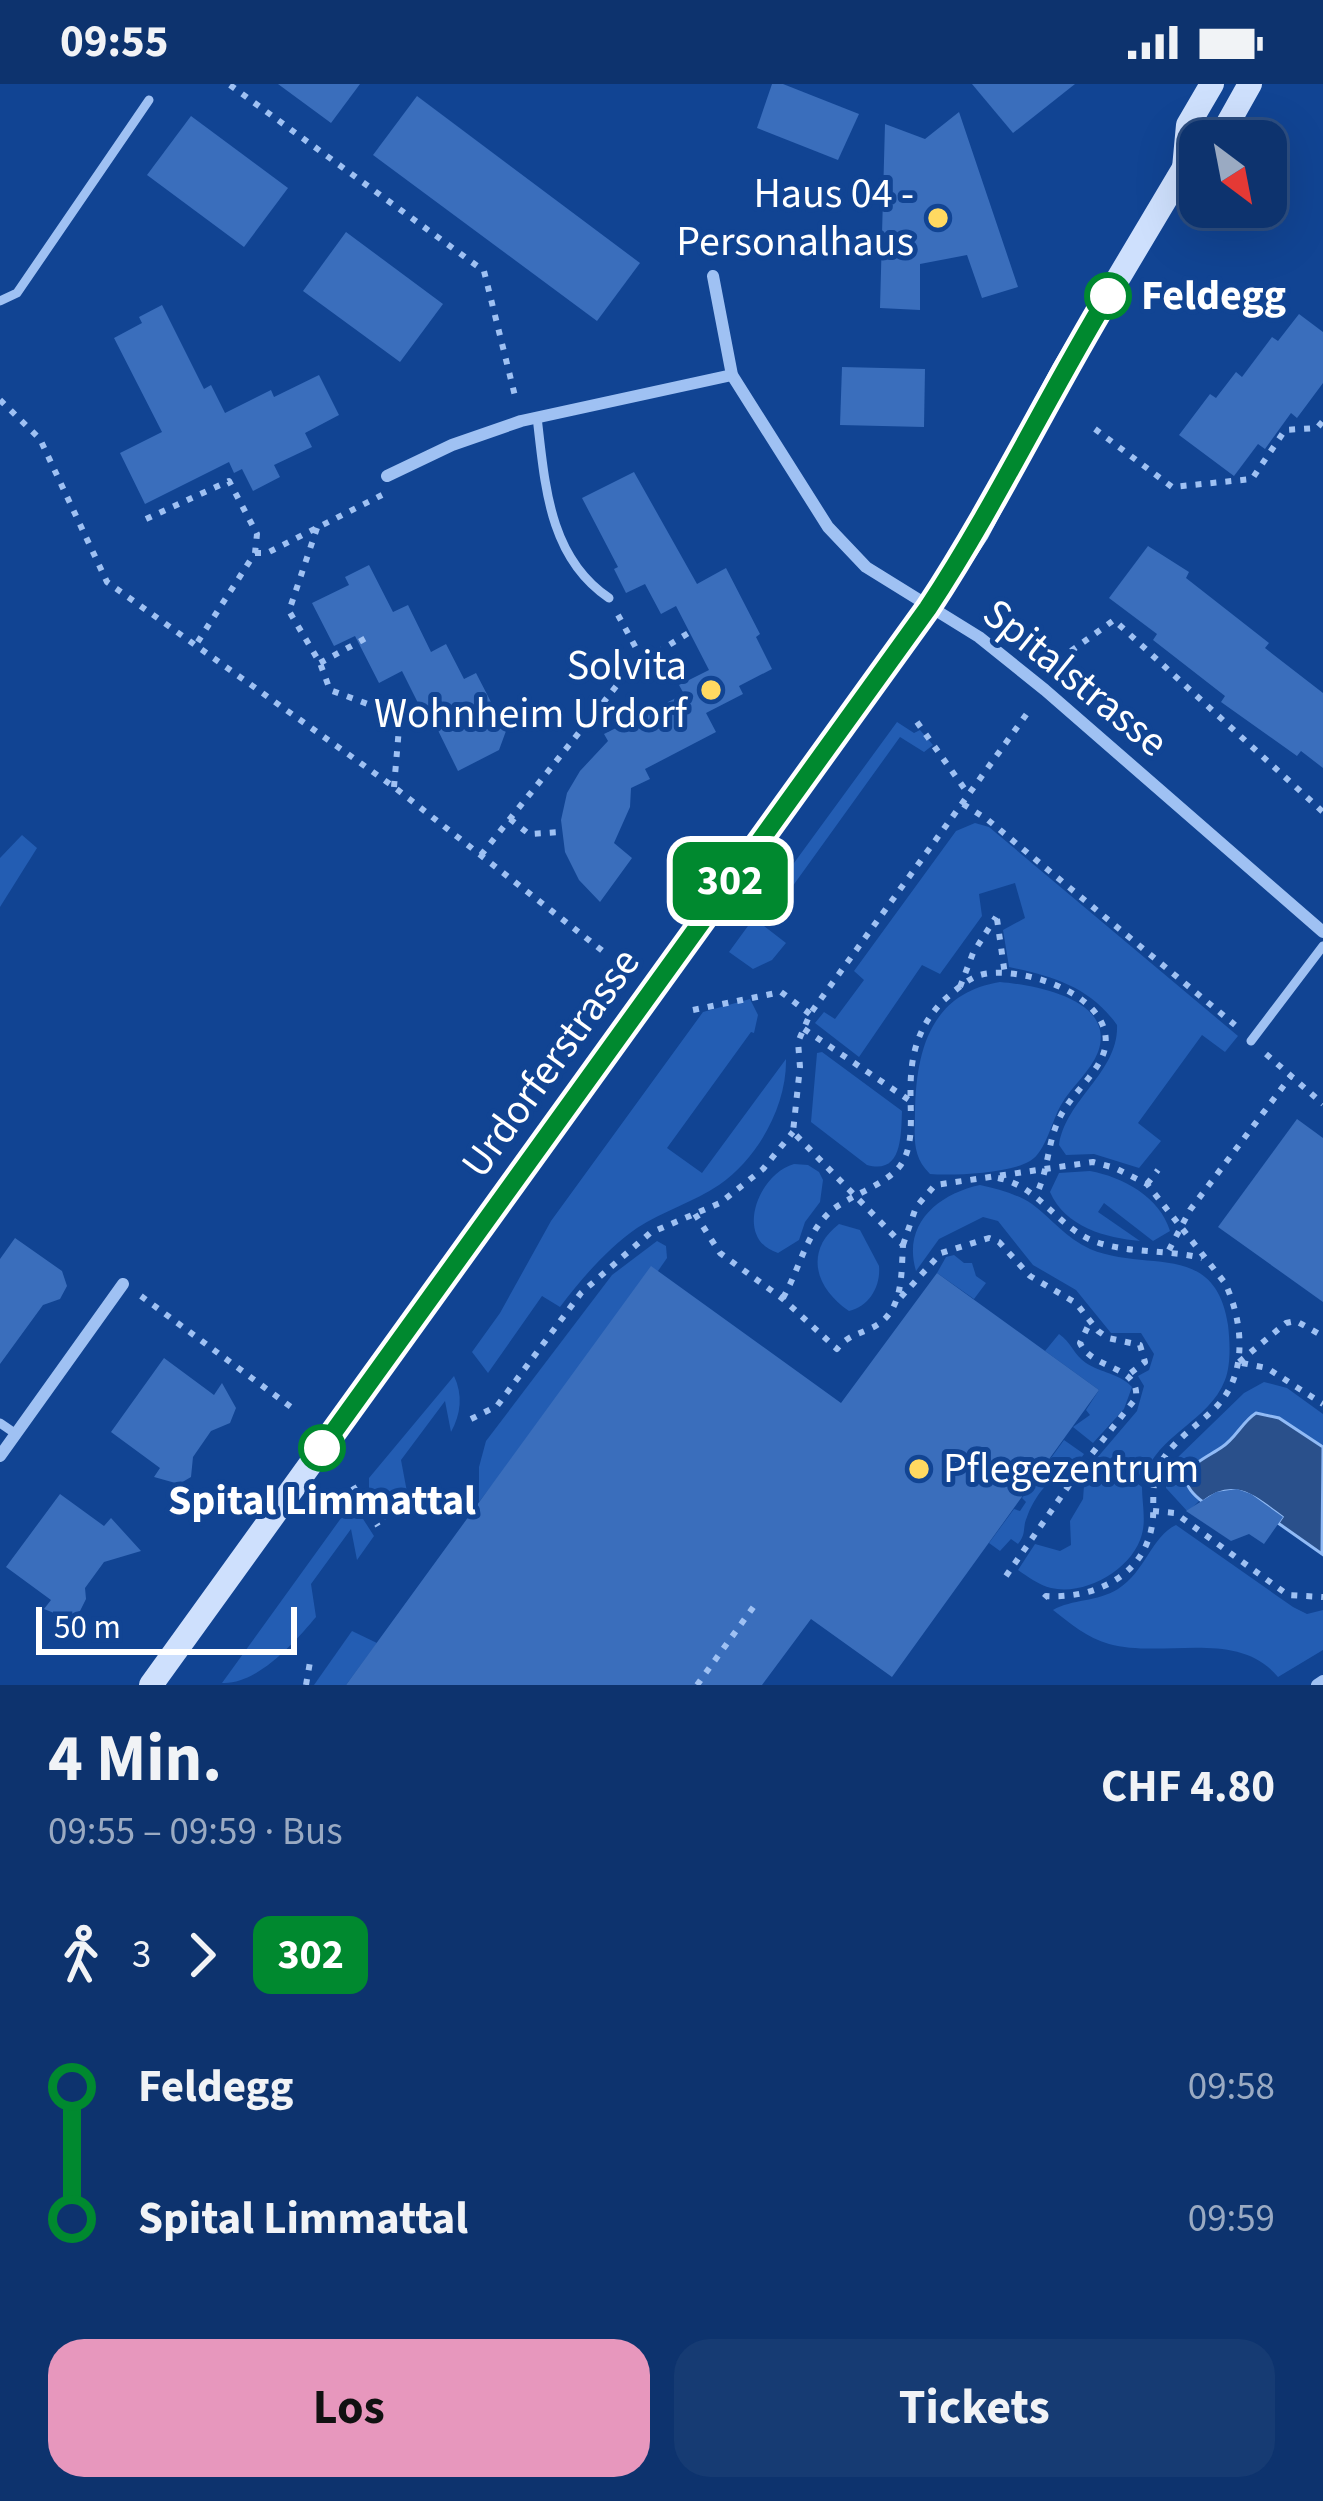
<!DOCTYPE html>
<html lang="de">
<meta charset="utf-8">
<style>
:root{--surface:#0d336e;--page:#163b73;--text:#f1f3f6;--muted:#9aaac2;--line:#2d4e81;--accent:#e797bd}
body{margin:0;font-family:"Source Sans 3",sans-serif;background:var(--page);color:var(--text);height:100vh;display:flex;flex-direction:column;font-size:45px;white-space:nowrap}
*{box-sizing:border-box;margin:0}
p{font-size:39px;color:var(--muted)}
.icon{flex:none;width:66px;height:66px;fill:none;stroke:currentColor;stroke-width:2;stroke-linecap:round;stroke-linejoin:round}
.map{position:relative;height:1601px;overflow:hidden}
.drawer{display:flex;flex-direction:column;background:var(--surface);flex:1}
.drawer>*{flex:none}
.badge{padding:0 24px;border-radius:18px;font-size:42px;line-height:78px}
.needle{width:78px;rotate:148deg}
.fabs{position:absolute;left:1179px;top:36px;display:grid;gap:24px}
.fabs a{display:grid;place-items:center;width:108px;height:108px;border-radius:24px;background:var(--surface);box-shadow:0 12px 48px #0002,0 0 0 3px var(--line);font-size:60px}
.scale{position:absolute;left:36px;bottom:30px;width:261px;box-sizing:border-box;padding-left:12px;border:6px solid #fff;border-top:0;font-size:33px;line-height:42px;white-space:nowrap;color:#fff;-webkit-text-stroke:9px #114493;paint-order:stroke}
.map>.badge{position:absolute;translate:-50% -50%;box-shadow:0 0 0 6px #fff}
.legs{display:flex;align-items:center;gap:18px;height:132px;padding:0 48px;font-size:39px}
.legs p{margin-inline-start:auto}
.summary{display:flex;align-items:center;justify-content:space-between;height:204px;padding:0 48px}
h1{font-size:66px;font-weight:700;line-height:90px}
.primary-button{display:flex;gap:24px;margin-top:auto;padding:24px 48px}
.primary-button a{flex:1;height:138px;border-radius:36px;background:var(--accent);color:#111;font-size:48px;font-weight:700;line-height:138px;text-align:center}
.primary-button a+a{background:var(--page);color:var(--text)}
ul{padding:0 48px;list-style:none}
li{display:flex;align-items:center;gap:42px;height:132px;font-size:45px}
li i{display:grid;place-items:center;width:18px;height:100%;margin:0 15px;background:currentColor}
li i::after{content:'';width:30px;height:30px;margin:-15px;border:9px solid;border-radius:50%;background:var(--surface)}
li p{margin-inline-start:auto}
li:first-child i{background:linear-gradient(#0000 50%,currentColor 0)}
li:last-child i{background:linear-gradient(currentColor 50%,#0000 0)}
.status{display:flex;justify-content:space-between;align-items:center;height:84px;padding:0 60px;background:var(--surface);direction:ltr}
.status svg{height:33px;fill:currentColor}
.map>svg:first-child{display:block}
.green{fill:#235db3}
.water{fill:#2a508b;stroke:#91bbf6;stroke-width:3}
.building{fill:#3a6ebc}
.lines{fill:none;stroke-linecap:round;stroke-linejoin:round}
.path{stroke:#9fc1f3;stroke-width:6;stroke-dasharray:6 9;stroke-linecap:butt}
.service{stroke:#9fc1f3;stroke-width:9}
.minor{stroke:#9fc1f3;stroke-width:12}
.secondary{stroke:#cee0fd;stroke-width:24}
.line-1-casing{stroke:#fff;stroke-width:27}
.line-1{stroke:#00892f;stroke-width:18}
.poi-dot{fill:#ffd961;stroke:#114493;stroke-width:4.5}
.stop-1-dot{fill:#fff;stroke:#00892f;stroke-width:6}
.labels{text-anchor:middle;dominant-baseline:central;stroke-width:10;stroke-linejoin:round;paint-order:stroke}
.poi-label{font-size:42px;fill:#fff;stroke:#114493;text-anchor:end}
.stop-label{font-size:42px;font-weight:bold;fill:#fff;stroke:#114493;text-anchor:start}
.street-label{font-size:42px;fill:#fff;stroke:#114493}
</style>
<div class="status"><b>09:55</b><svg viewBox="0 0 49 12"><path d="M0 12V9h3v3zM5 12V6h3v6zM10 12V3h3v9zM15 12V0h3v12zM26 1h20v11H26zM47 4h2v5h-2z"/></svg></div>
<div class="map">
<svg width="1323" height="1601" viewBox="0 0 1323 1601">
<rect width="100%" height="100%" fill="#114493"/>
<!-- green -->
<g class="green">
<polygon points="897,638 914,649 920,646 933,661 924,668 900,653 764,842 786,859 772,876 753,885 729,868"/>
<path d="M 975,739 L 989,743 L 1238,952 L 1225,968 L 1202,951 L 1138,1039 L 1161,1057 L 1139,1084 L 1094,1070 L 1066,1071 L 1059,1061 C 1066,1015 1119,988 1117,941 C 1090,903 1053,892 1009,883 L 1003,846 L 1025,834 L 1015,799 L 979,810 L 982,832 L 940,890 L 922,881 L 859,973 L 815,939 L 824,928 L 835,935 L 864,896 L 854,887 L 956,747 Z"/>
<polygon points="22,751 37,764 0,823 0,774"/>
<path d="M 1000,898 C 1034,901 1117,915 1098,968 C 1091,987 1071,1003 1061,1021 C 1052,1036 1046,1068 1030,1077 C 1011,1089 953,1092 930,1090 C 911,1072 915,1052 915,1028 C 916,966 931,909 1000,898 Z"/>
<path d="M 750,915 L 758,931 L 754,949 L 751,948 L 667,1064 L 702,1089 L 786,975 C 787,1022 758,1074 719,1101 C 694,1118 663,1127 637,1144 C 607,1165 582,1194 560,1223 L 542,1212 L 488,1289 L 472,1268 L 500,1229 L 551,1137 L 703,928 Z"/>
<path d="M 822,968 L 902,1027 C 901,1052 902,1091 867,1081 L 811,1038 L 817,969 Z"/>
<path d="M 794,1080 L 808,1081 L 819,1088 L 823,1096 L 820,1118 L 805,1138 L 799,1156 L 778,1169 C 733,1155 758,1090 794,1080 Z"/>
<path d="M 1090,1087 C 1123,1093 1160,1113 1170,1147 L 1153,1157 L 1104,1119 L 1098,1128 L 1140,1157 C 1106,1154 1065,1143 1050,1108 L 1059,1089 Z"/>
<path d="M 980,1101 C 998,1105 1017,1110 1032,1120 C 1052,1135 1066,1154 1090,1165 C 1147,1189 1215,1156 1228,1241 C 1230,1258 1231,1281 1225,1296 C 1209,1338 1157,1350 1144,1394 L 1115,1372 L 1110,1379 L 1142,1403 C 1142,1418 1146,1436 1142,1450 C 1133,1485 1086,1512 1051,1504 C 1039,1501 1028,1493 1018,1486 L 1035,1460 L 1060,1467 L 1071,1461 L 1070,1437 L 1083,1415 L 1085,1388 L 1137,1327 L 1144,1302 L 1138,1292 L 1149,1286 L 1154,1270 L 1141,1249 L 1111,1249 L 1076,1206 L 1033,1181 L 998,1137 L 983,1133 L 939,1155 L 916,1187 C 902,1140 938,1110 980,1101 Z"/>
<path d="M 839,1140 L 860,1146 L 879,1182 C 881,1202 869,1223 849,1227 C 815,1204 804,1167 839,1140 Z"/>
<polygon points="657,1157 666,1162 667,1174 658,1187 479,1418 479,1383 486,1357 612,1191"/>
<polygon points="954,1171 964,1179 972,1179 976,1192 986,1199 974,1215 937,1189 946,1173"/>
<path d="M 1059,1250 C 1071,1258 1074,1271 1086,1279 C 1101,1289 1119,1289 1132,1303 L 1124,1325 L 1093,1359 L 1073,1343 L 1090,1331 L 1086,1326 L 1099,1306 L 1045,1267 Z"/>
<path d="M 454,1292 C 463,1311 461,1330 451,1348 L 445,1317 L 401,1376 L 407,1408 L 385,1436 L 369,1409 L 369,1394 Z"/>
<polygon points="1264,1298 1287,1304 1323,1330 1323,1363 1278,1334 1264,1329 1250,1333 1222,1363 1195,1378 1189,1395 1200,1416 1188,1428 1166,1404 1166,1391 1174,1377 1244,1309"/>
<path d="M 1064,1356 L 1084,1370 L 1073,1386 C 1052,1388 1034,1413 1027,1433 C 1022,1444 1027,1449 1018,1460 L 1011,1455 L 1000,1467 L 989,1459 L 1014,1425 L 1020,1427 L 1026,1418 L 1022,1414 Z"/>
<path d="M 356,1424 L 374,1452 L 357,1476 L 351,1445 L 311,1500 L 316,1533 C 295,1558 257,1601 222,1599 L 344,1430 Z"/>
<path d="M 1176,1441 L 1293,1523 L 1307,1530 L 1323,1526 L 1323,1566 L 1278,1593 C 1238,1544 1163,1575 1109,1560 C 1087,1554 1070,1539 1053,1526 C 1072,1515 1097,1518 1118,1505 C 1145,1488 1152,1452 1176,1441 Z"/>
<polygon points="352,1547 377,1559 346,1601 314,1601"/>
</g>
<!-- water -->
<path class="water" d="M 1256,1329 L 1279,1334 L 1323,1363 L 1322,1470 L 1278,1439 L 1282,1433 C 1255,1413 1234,1393 1203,1418 C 1164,1389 1204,1376 1222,1363 C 1236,1354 1242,1338 1256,1329 Z"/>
<!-- building -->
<g class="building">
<polygon points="278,0 360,0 331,39"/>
<polygon points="772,0 783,0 859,30 838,76 757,44"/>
<polygon points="972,0 1075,0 1013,49"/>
<polygon points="417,12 640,179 597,237 373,71"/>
<polygon points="959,28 1018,203 982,214 967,171 920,180 920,226 880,224 885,40 925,55"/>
<polygon points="191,32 288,104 244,163 147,91"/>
<polygon points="346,148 443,220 400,278 303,207"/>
<polygon points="162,221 204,305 211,301 225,329 271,306 274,313 319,291 339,331 305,349 312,363 274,381 280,393 253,407 242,385 234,389 229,378 145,420 120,369 162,348 114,254 142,239 139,233"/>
<polygon points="1299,230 1323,248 1323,299 1297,334 1291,329 1265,365 1258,360 1234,392 1179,351 1210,310 1216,314 1236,288 1242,293 1272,253 1278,257"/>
<polygon points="842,283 925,285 924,343 840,341"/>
<polygon points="634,388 697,500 726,484 760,550 756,553 772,585 739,602 743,610 706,629 716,648 645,685 650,695 631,704 630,723 614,759 632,774 600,818 579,796 565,768 561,736 567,709 580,687 608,657 604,650 684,610 679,601 709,586 676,522 661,530 645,500 626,509 614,485 618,483 582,414"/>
<polygon points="1148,462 1189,488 1186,494 1269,559 1265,564 1323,609 1323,684 1301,667 1297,672 1221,618 1225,612 1153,556 1157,550 1109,514"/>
<polygon points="369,481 393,528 408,521 431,568 446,560 464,595 476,589 506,647 499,666 458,687 425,620 420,623 402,587 379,599 355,552 334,562 312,519 349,501 345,493"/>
<polygon points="1297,1035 1323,1054 1323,1218 1218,1143"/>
<polygon points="15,1154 62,1187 67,1202 60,1215 43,1221 0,1280 0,1175"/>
<polygon points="651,1182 841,1319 937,1189 1099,1306 892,1593 811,1535 762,1601 346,1601"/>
<polygon points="164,1274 214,1311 222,1299 236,1324 230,1339 211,1347 193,1373 191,1393 179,1400 154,1393 160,1384 111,1348"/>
<polygon points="1237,1405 1251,1410 1283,1433 1264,1460 1249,1450 1231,1457 1186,1427 1216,1408"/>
<polygon points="60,1410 104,1442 111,1434 141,1467 104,1478 85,1504 86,1515 80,1527 64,1533 44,1525 51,1516 6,1483"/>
</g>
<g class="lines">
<!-- path -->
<g class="path">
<polyline points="230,1 484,187 516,316"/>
<polyline points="0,316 40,355 107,498 394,703 609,872"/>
<polyline points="1095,345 1172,403 1252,395 1285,346 1317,344 1323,337"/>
<polyline points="146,435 229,397 257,450 255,469 197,559"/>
<polyline points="317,444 289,527 320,579 330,606 400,632 434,621"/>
<polyline points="255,469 267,469 382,411"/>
<polyline points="618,531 642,575"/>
<polyline points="1071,567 1114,536 1323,728"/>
<polyline points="320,579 366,554"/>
<polyline points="917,638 969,711"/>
<polyline points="394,703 400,632"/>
<polyline points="963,720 988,736 1235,941"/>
<polyline points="510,735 529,750 561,748"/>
<polyline points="481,771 630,585 695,545"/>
<polyline points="997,835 1005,891"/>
<polyline points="960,903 973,869 996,833"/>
<polyline points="693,926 781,908 810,930"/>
<polyline points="804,945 909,1016"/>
<polyline points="1266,970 1323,1020"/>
<path d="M 998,1094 C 1038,1102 1055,1140 1091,1156 C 1125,1170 1165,1165 1202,1174"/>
<polyline points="1147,1100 1158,1086"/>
<path d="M 695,1130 L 720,1169 L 783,1215 L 837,1265 C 846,1253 856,1251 869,1245 C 904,1231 901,1192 903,1161 L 793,1048 L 800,983 L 798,958 L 810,930 L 1031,624"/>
<path d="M 903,1161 L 916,1123 L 935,1101 L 1093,1078 L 1115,1084 L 1147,1100 L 1225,1199 C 1243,1237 1248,1288 1218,1321 C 1199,1341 1174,1355 1160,1380 C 1151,1396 1154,1417 1153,1434 C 1148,1490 1097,1515 1046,1512 L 1040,1519"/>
<polyline points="1169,1166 1190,1126 1291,992"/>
<polyline points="141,1212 295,1326"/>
<polyline points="901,1213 941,1169 989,1154 999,1158 1030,1192 1076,1219 1098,1247 1108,1254 1140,1261 1145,1278 1128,1291"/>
<path d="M 783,1214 C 800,1184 806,1149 831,1127 C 850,1111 884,1102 900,1082 C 928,1043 886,977 942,918 C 952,909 967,895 980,891 C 1020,880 1115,911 1105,964 C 1100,988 1071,1010 1060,1033 C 1047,1058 1049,1086 1036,1111"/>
<polyline points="1239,1278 1286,1239 1296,1237 1323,1252"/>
<polyline points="1242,1279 1267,1284 1323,1320"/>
<polyline points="471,1335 497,1322 581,1209 650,1149 720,1119 763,1085 793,1048"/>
<polyline points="353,1402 378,1442"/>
<polyline points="1153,1427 1175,1429 1288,1511 1323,1513"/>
<path d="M 1006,1492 L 1083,1381 L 1136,1314 C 1140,1281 1092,1286 1080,1259 L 1090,1238"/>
<polyline points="306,1601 310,1578"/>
<polyline points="697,1601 757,1518"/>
</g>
<!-- service -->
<g class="service">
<polyline points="0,217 17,209 149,16"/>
<path d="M 537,333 C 545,399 548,473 609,514"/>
<polyline points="1251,957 1323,862"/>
<polyline points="0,1339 16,1350"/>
</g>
<!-- minor -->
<g class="minor">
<polyline points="713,192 732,291 828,443 866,483 979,553 1045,606 1323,848"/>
<polyline points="387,392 452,361 521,337 732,291"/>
<polyline points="0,1372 123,1200"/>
<polyline points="1317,1601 1323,1597"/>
</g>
<!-- secondary -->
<g class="secondary">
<polyline points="1218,57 1250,0"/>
<polyline points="1184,84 1188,41 1212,0"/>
<polyline points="151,1601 928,524 977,449 1063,287 1184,84 1200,72"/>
</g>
</g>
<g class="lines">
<!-- line-1 casing -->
<g class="line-1-casing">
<path id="line-1" d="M 322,1364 L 928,524 C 994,424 1046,315 1108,212"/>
</g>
<!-- line-1 -->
<use href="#line-1" class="line-1"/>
</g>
<!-- markers -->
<g class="poi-dot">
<circle cx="938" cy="134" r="12"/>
<circle cx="711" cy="606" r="12"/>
<circle cx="919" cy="1385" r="12"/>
</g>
<g class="stop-1-dot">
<circle cx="1108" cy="212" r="21"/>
<circle cx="322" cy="1364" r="21"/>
</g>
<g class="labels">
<!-- poi labels -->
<g class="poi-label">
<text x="914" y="110">Haus 04 -<tspan x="914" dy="48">Personalhaus</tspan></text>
<text x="687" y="582">Solvita<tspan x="687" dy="48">Wohnheim Urdorf</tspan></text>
<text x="943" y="1385" text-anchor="start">Pflegezentrum</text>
</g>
<!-- stop labels -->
<g class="stop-label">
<text x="1141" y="212">Feldegg</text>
<text x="322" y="1417" text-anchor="middle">Spital Limmattal</text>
</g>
<!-- street labels -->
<g class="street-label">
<text transform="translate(1075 594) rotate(39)">Spitalstrasse</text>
<text transform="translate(551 979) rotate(-54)">Urdorferstrasse</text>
</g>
</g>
</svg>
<div class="fabs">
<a><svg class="needle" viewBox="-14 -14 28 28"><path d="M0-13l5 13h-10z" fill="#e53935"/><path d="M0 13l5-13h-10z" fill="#9aaac2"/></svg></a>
</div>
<div class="scale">50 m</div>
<b class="badge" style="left:730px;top:797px;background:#00892f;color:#fff">302</b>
</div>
<section class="drawer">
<div class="summary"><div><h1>4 Min.</h1><p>09:55 – 09:59 · Bus</p></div><b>CHF 4.80</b></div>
<div class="legs"><svg class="icon" aria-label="walk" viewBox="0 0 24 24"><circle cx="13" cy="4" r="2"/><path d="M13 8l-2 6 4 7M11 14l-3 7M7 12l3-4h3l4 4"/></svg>3<svg class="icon" aria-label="forward" viewBox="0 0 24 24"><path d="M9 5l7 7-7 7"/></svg><b class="badge" style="background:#00892f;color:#fff">302</b></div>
<ul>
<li><i style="color:#00892f"></i><b>Feldegg</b><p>09:58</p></li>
<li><i style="color:#00892f"></i><b>Spital Limmattal</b><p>09:59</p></li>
</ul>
<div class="primary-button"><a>Los</a><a>Tickets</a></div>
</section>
